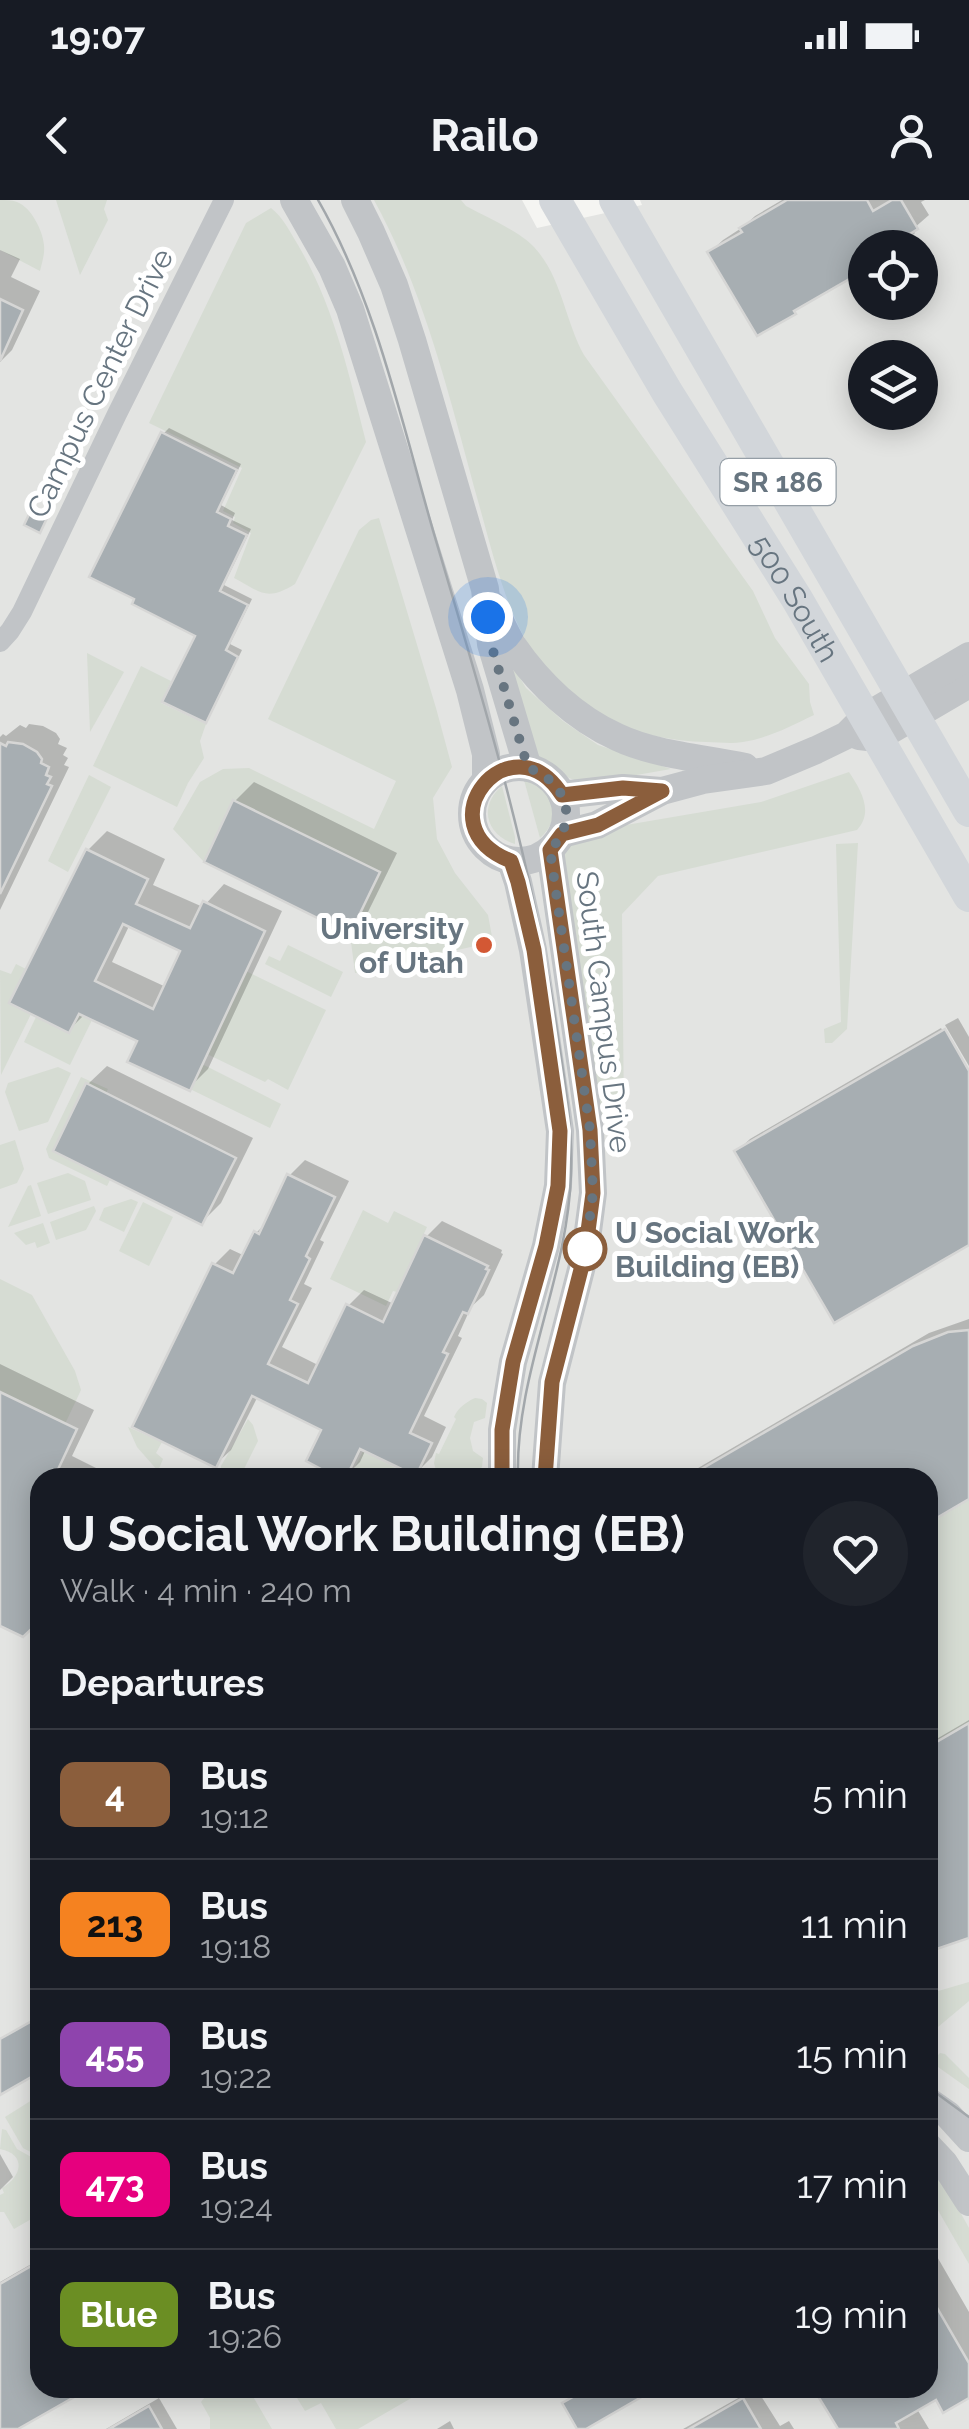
<!DOCTYPE html>
<meta charset="utf-8">
<style>
:root{--surface:#171b24;--page:#20242c;--text:#f1f3f6;--muted:#9ea1a6;--line:#363941}
body{margin:0;font-family:Raleway,sans-serif;background:var(--page);color:var(--text);height:100vh;display:flex;flex-direction:column;font-size:38px;white-space:nowrap}
*{box-sizing:border-box;margin:0}
p{font-size:32px;color:var(--muted)}
.icon{flex:none;width:55px;height:55px;fill:none;stroke:currentColor;stroke-width:2;stroke-linecap:round;stroke-linejoin:round}
.map{position:relative;flex:1;overflow:hidden}
.side{position:absolute;left:30px;top:1268px;width:908px;height:930px;display:flex;flex-direction:column;background:var(--surface);border-radius:30px;box-shadow:0 5px 25px #0003}
.side>*{flex:none}
.badge{padding:0 20px;border-radius:15px;font-size:35px;line-height:65px}
.buttons{position:absolute;left:848px;top:30px;display:grid;gap:20px}
.buttons a{display:grid;place-items:center;width:90px;height:90px;border-radius:50%;background:var(--surface);box-shadow:0 5px 25px #0003;font-size:50px}
.you{position:absolute;width:50px;height:50px;margin:-25px;border:8px solid #fff;border-radius:50%;background:#1a73e8;box-shadow:0 0 0 15px #1a73e833}
.map>.badge{position:absolute;translate:-50% -50%;box-shadow:0 0 0 5px #fff}
h2{padding:0 30px;font-size:38px;line-height:90px}
.round{display:grid;place-items:center;flex:none;width:105px;height:105px;border-radius:52px;background:var(--page)}
.headline{display:flex;align-items:center;justify-content:space-between;height:170px;padding:0 30px}
h1{font-size:48px;font-weight:700;line-height:75px}
ul{padding:0;list-style:none}
li{display:flex;align-items:center;gap:30px;height:130px;padding:0 30px;border-top:2px solid var(--line)}
li div{flex:1}
li b{display:block;font-size:38px}
li em{font-style:normal}
li .badge{min-width:110px;font-weight:700;text-align:center}
.status{display:flex;justify-content:space-between;align-items:center;height:70px;padding:0 50px;background:var(--surface);direction:ltr}
.status svg{height:28px;fill:currentColor}
header{display:flex;justify-content:space-between;align-items:center;height:130px;padding:0 30px;background:var(--surface);font-size:45px;font-weight:700}
.map>svg:first-child{display:block}
.built{fill:#e3e4e2;fill-rule:evenodd}
.green{fill:#d6dcd3}
.shadow{fill:#0003;fill-rule:evenodd}
.building{fill:#a7aeb2;stroke:#d6d6d5;stroke-width:2.5;fill-rule:evenodd}
.lines{fill:none;stroke-linecap:round;stroke-linejoin:round}
.minor{stroke:#c1c4c7;stroke-width:20}
.tertiary{stroke:#c1c4c7;stroke-width:28}
.primary{stroke:#d2d6da;stroke-width:32}
.tram{stroke:#a2a7ab;stroke-width:2.5}
.line-casing{stroke:#fff;stroke-width:22}
.line{stroke:#8b5e3c;stroke-width:15}
.walk{stroke:#677580;stroke-width:10;stroke-dasharray:0 18}
.poi-dot{fill:#d35834;stroke:#fff;stroke-width:4}
.stop-dot{fill:#fff;stroke:#8b5e3c;stroke-width:5}
.labels{text-anchor:middle;dominant-baseline:central;stroke-width:10;stroke-linejoin:round;paint-order:stroke}
.shield{fill:#fff;stroke:#959ea6;stroke-width:2.5}
.shield-label{font-size:28px;font-weight:bold;fill:#677580}
.street-label{font-size:30px;fill:#677580;stroke:#fff}
.poi-label{font-size:30px;font-weight:bold;fill:#677580;stroke:#fff;text-anchor:end}
.stop-label{font-size:30px;font-weight:bold;fill:#677580;stroke:#fff;text-anchor:start}
</style>
<div class="status"><b>19:07</b><svg viewBox="0 0 49 12"><path d="M0 12V9h3v3zM5 12V6h3v6zM10 12V3h3v9zM15 12V0h3v12zM26 1h20v11H26zM47 4h2v5h-2z"/></svg></div>
<header><svg class="icon" aria-label="back" viewBox="0 0 24 24"><path d="M15 5l-7 7 7 7"/></svg>Railo<svg class="icon" aria-label="person" viewBox="0 0 24 24"><circle cx="12" cy="8" r="4"/><path d="M4 21q1-7 8-7t8 7"/></svg></header>
<div class="map">
<svg width="969" height="2229" viewBox="0 0 969 2229">
<rect width="100%" height="100%" fill="#f5f5f2"/>
<!-- built -->
<path class="built" d="M 0,0 L 522,0 L 537,28 L 642,5 L 640,0 L 969,0 L 969,2229 L 0,2229 ZM 865,48 L 920,48 L 920,102 L 865,102 ZM 865,158 L 920,158 L 920,212 L 865,212 ZM 40,1278 L 928,1278 L 928,2188 L 40,2188 Z"/>
<!-- green -->
<g class="green">
<path d="M 0,0 C 5,0 12,0 17,2 C 31,7 43,31 44,45 C 45,54 42,62 40,71 L 0,50 Z"/>
<polygon points="56,0 107,0 104,9 108,20 80,75"/>
<path d="M 374,0 L 461,0 L 466,6 C 486,17 519,31 534,47 C 562,77 565,121 584,155 L 753,391 L 775,438 L 809,484 L 810,502 L 814,515 C 791,526 769,538 743,542 C 731,544 718,542 706,542 C 636,540 585,517 542,462 C 536,454 528,446 524,437 C 502,395 491,347 478,301 C 450,199 425,93 374,0 Z"/>
<path d="M 271,8 C 283,17 290,32 298,45 C 334,106 349,174 366,242 L 295,384 C 266,402 261,392 234,378 L 251,333 L 233,323 L 235,317 L 223,311 L 242,268 L 149,223 L 246,23 Z"/>
<polygon points="379,318 436,508 452,567 433,598 437,639 455,673 488,715 493,742 355,773 350,734 380,672 234,600 204,662 173,629 200,582 223,569 249,568 374,629 396,581 268,519 359,330 371,320"/>
<polygon points="500,445 526,488 563,521 598,545 671,569 585,584 569,578 550,566 533,552"/>
<polygon points="87,453 124,472 90,532"/>
<polygon points="141,466 171,481 161,503 206,524 200,541 204,558 188,583 177,607 93,566"/>
<path d="M 849,572 C 861,590 874,612 857,630 L 658,676 L 622,714 L 624,920 L 599,920 L 561,657 L 566,645 L 579,633 L 761,602 Z"/>
<polygon points="89,575 111,587 68,672 48,661"/>
<path d="M 524,580 C 553,588 564,617 540,638 Z"/>
<path d="M 502,586 L 515,637 L 515,644 C 486,635 478,606 502,586 Z"/>
<polygon points="858,643 847,829 832,843 825,843 824,829 841,822 836,644"/>
<polygon points="288,745 343,772 331,797 265,764 269,756 280,761"/>
<polygon points="16,764 26,769 9,803 31,814 1,875 0,770 11,774"/>
<polygon points="246,771 326,810 288,890 268,879 265,882 207,854"/>
<polygon points="79,814 92,820 70,865 24,842 36,817"/>
<polygon points="202,864 281,904 270,928 190,889"/>
<polygon points="58,867 71,873 48,922 19,931 5,892 8,883"/>
<polygon points="81,877 108,889 106,893 86,883 53,951 110,980 107,986 49,958 46,949"/>
<polygon points="15,940 24,969 17,983 0,989 0,945"/>
<polygon points="68,973 85,981 91,1000 48,1014 37,983"/>
<polygon points="31,985 41,1016 8,1027 28,986"/>
<polygon points="131,999 138,1002 124,1032 99,1020 104,1008"/>
<polygon points="143,1002 173,1017 149,1066 119,1051"/>
<polygon points="94,1006 96,1011 86,1030 56,1040 50,1022"/>
<polygon points="363,1010 388,1023 394,1011 427,1027 397,1092 393,1091 386,1106 330,1079"/>
<polygon points="43,1023 50,1043 37,1048 35,1042 26,1045 14,1033"/>
<polygon points="0,1079 32,1095 75,1171 81,1190 65,1224 0,1192"/>
<polygon points="969,1130 969,1738 929,1752 931,1759 928,1760 928,1278 687,1278 913,1146 948,1132"/>
<path d="M 475,1198 L 482,1199 L 487,1203 L 485,1218 L 474,1222 L 470,1238 L 473,1251 L 483,1258 L 482,1267 L 473,1277 L 438,1277 L 434,1263 L 436,1253 L 439,1254 L 456,1219 L 454,1217 C 458,1208 466,1202 475,1198 Z"/>
<polygon points="248,1219 253,1225 258,1241 240,1277 221,1277 221,1266"/>
<polygon points="128,1227 162,1242 156,1253 163,1259 158,1271 137,1247"/>
<polygon points="363,1251 413,1277 350,1277"/>
<polygon points="969,1782 969,1801 932,1832 929,1831 928,1794"/>
<polygon points="940,1853 945,1854 969,1878 969,1889 931,1862"/>
<polygon points="40,1895 40,1957 23,1948 5,1917"/>
<path d="M 2,1929 L 6,1930 L 17,1949 L 40,1962 L 40,2014 L 14,2029 L 4,2012 L 0,2012 L 0,1995 L 4,1993 L 2,1988 C 22,1977 27,1954 0,1949 Z"/>
<polygon points="939,1979 943,1981 969,2028 969,2064 928,1993 928,1985"/>
<polygon points="202,2188 248,2188 272,2229 210,2229 210,2218 201,2202 205,2197"/>
<polygon points="291,2188 417,2188 420,2193 358,2229 336,2229 321,2203 305,2211"/>
</g>
<!-- shadow -->
<g class="shadow">
<polygon points="782,0 925,0 921,2 929,15 913,29 915,33 902,45 865,48 865,67 802,104 794,112 710,52 723,40 743,27 755,16"/>
<polygon points="0,50 20,59 11,77 40,91 12,150 0,162"/>
<polygon points="169,228 241,264 221,305 235,313 232,320 251,329 224,385 252,399 230,444 242,450 211,514 205,520 198,435 163,234"/>
<polygon points="29,524 43,526 56,533 60,539 58,544 67,548 63,555 68,558 64,565 69,567 0,710 0,537 3,534 6,536 20,525 26,528"/>
<polygon points="254,582 397,653 368,712 350,731 207,661 235,601"/>
<path d="M 107,631 L 165,659 L 153,685 L 203,707 L 224,684 L 282,711 L 208,869 L 189,888 L 141,840 L 85,814 L 69,830 L 88,650 ZM 130,724 L 183,750 L 166,787 L 112,762 Z"/>
<polygon points="958,818 969,837 969,866 945,825"/>
<polygon points="941,828 969,876 969,1042 737,951 750,939"/>
<polygon points="107,866 253,938 221,1003 202,1022 88,884"/>
<polygon points="305,960 349,981 320,1040 324,1042 304,1084 312,1088 282,1147 320,1166 348,1106 364,1090 394,1104 426,1037 442,1021 502,1050 501,1053 503,1054 484,1095 471,1107 458,1136 462,1138 424,1216 446,1227 432,1257 416,1273 366,1249 360,1262 344,1278 324,1229 258,1196 231,1250 215,1265 214,1065 230,1049 245,1056 256,1033 268,1021 289,976"/>
<polygon points="969,1119 969,1296 928,1320 928,1278 681,1278 929,1133"/>
<polygon points="0,1164 94,1210 72,1256 116,1278 40,1278 40,1418 0,1423"/>
<polygon points="969,1520 969,1734 942,1745 928,1757 928,1544"/>
<polygon points="39,1817 40,1869 0,1892 0,1839"/>
<polygon points="0,1954 13,1977 0,1990"/>
<polygon points="928,2041 969,2112 969,2195 937,2197 917,2209 929,2229 841,2229 816,2188 928,2188"/>
<polygon points="40,2059 40,2188 85,2188 13,2229 0,2229 0,2082"/>
<polygon points="756,2188 780,2226 789,2221 794,2229 683,2229"/>
<polygon points="159,2198 177,2229 106,2229"/>
<polygon points="450,2221 454,2229 437,2229"/>
</g>
<!-- building -->
<g class="building">
<polygon points="787,0 867,0 873,11 892,0 901,0 918,29 900,40 904,48 865,48 865,70 794,111 796,114 757,136 707,52 742,32 739,28"/>
<polygon points="0,99 23,110 0,161"/>
<polygon points="161,232 237,270 217,312 231,319 228,326 247,335 220,391 248,405 226,450 238,457 206,523 162,502 195,436 132,404 134,399 89,377"/>
<polygon points="32,308 48,316 40,333 24,325"/>
<polygon points="8,542 23,544 37,552 42,559 41,563 49,567 46,575 51,577 47,584 52,586 0,694 0,543 6,546"/>
<polygon points="233,600 380,672 350,734 204,662"/>
<path d="M 86,649 L 148,679 L 136,704 L 190,728 L 203,701 L 265,731 L 190,891 L 127,862 L 137,841 L 79,814 L 69,833 L 9,803 ZM 123,724 L 180,751 L 153,809 L 95,781 Z"/>
<polygon points="945,829 969,871 969,1045 834,1123 734,951"/>
<polygon points="86,883 236,958 202,1025 53,951"/>
<polygon points="287,974 335,997 306,1056 310,1059 290,1100 298,1104 268,1164 308,1183 346,1104 383,1122 424,1035 488,1066 486,1069 489,1070 468,1114 463,1112 443,1152 448,1154 410,1233 432,1243 416,1276 360,1249 346,1278 338,1278 306,1261 321,1230 252,1196 216,1268 132,1227 212,1063 233,1073 254,1031 259,1034"/>
<polygon points="969,1130 969,1299 928,1323 928,1278 686,1278 913,1146 948,1132"/>
<polygon points="0,1192 77,1229 54,1278 40,1278 40,1421 23,1437 0,1426"/>
<polygon points="969,1523 969,1738 928,1752 928,1547"/>
<polygon points="32,1821 40,1835 40,1872 0,1895 0,1839"/>
<polygon points="40,2061 40,2188 90,2188 18,2229 0,2229 0,2084"/>
<polygon points="928,2092 969,2163 969,2198 943,2213 936,2200 896,2223 899,2229 838,2229 813,2188 928,2188"/>
<polygon points="589,2188 657,2188 586,2229 577,2229 562,2203"/>
<polygon points="743,2198 761,2229 689,2229"/>
<polygon points="149,2206 162,2229 109,2229"/>
</g>
<g class="lines">
<!-- minor -->
<polyline class="minor" points="0,442 10,431 22,412 117,214 224,0"/>
<!-- tertiary -->
<g class="tertiary">
<polyline points="294,0 332,67 350,109 470,490 486,554 486,580"/>
<polyline points="355,0 371,32 394,85 412,140 485,389 491,444 528,568"/>
<path d="M 492,405 C 499,418 505,433 513,446 C 539,484 575,518 617,537 C 655,555 703,558 745,567"/>
<polyline points="859,536 877,538 969,484"/>
<circle cx="519" cy="614" r="47"/>
<polyline points="562,595 623,588 661,591"/>
<polyline points="562,634 597,625 662,591 703,580 766,571 816,550 847,535 865,517 969,456"/>
<polyline points="502,1278 502,1230 513,1162 546,1046 558,986 560,931 533,750 518,682 511,661"/>
<polyline points="545,1278 552,1183 585,1054 593,993 590,930 550,650"/>
<polyline points="928,1901 948,1915 969,1938"/>
<polyline points="928,1946 944,1963 969,2002"/>
</g>
<!-- primary -->
<g class="primary">
<path id="s1" d="M 555,0 L 667,192 L 797,399 L 969,696"/>
<polyline points="615,0 969,611"/>
</g>
<!-- tram -->
<g class="tram">
<path d="M 318,0 C 376,101 402,223 434,334 C 482,496 531,657 556,824 C 563,873 573,924 571,974 C 568,1078 515,1173 518,1278"/>
<polyline points="928,1887 969,1917"/>
</g>
</g>
<g class="lines">
<!-- line casing -->
<g class="line-casing">
<path id="line" d="M 502,1278 L 502,1230 L 513,1162 L 546,1046 L 558,986 L 560,931 L 534,750 L 518,682 L 511,661 C 420,625 512,516 562,595 L 623,588 L 662,591 L 598,625 L 562,634 L 550,650 L 590,930 L 593,993 L 585,1054 L 552,1182 L 545,1278"/>
</g>
<!-- line -->
<use href="#line" class="line"/>
<!-- walk -->
<path class="walk" d="M 488,417 L 491,444 L 528,568 C 566,581 580,619 550,650 L 590,930 L 593,993 L 585,1054 L 585,1049"/>
</g>
<!-- markers -->
<circle class="poi-dot" cx="484" cy="745" r="10"/>
<circle class="stop-dot" cx="585" cy="1049" r="20"/>
<g class="labels">
<!-- shield labels -->
<rect class="shield" x="720.5" y="259" width="115" height="46" rx="8"/>
<g class="shield-label">
<text x="778" y="282">SR 186</text>
</g>
<!-- street labels -->
<g class="street-label">
<text transform="translate(100 183) rotate(-64)">Campus Center Drive</text>
<text stroke="none"><textPath href="#s1" startOffset="465">500 South</textPath></text>
<text transform="translate(604 812) rotate(83)">South Campus Drive</text>
</g>
<!-- poi labels -->
<g class="poi-label">
<text x="464" y="728">University<tspan x="464" dy="34">of Utah</tspan></text>
</g>
<!-- stop labels -->
<g class="stop-label">
<text x="615" y="1032">U Social Work<tspan x="615" dy="34">Building (EB)</tspan></text>
</g>
</g>
</svg>
<div class="buttons">
<a><svg class="icon" aria-label="locate" viewBox="0 0 24 24"><circle cx="12" cy="12" r="6"/><path d="M12 2v4M12 18v4M2 12h4M18 12h4"/></svg></a>
<a><svg class="icon" aria-label="layers" viewBox="0 0 24 24"><path d="M12 4l9 5-9 5-9-5zM3 14l9 5 9-5"/></svg></a>
</div>
<div class="you" style="left:488px;top:417px"></div>
<section class="side">
<div class="headline"><div><h1>U Social Work Building (EB)</h1><p>Walk · 4 min · 240 m</p></div><a class="round"><svg class="icon" aria-label="heart" viewBox="0 0 24 24"><path d="M12 20l-8-8c-3-5 5-10 8-4 3-6 11-1 8 4z"/></svg></a></div>
<h2>Departures</h2>
<ul>
<li><span class="badge" style="background:#8b5e3c;color:#fff">4</span><div><b>Bus</b><p>19:12</p></div><em>5 min</em></li>
<li><span class="badge" style="background:#f58220;color:#111">213</span><div><b>Bus</b><p>19:18</p></div><em>11 min</em></li>
<li><span class="badge" style="background:#8e44ad;color:#fff">455</span><div><b>Bus</b><p>19:22</p></div><em>15 min</em></li>
<li><span class="badge" style="background:#e6007e;color:#fff">473</span><div><b>Bus</b><p>19:24</p></div><em>17 min</em></li>
<li><span class="badge" style="background:#6b8e23;color:#fff">Blue</span><div><b>Bus</b><p>19:26</p></div><em>19 min</em></li>
</ul>
</section>
</div>
